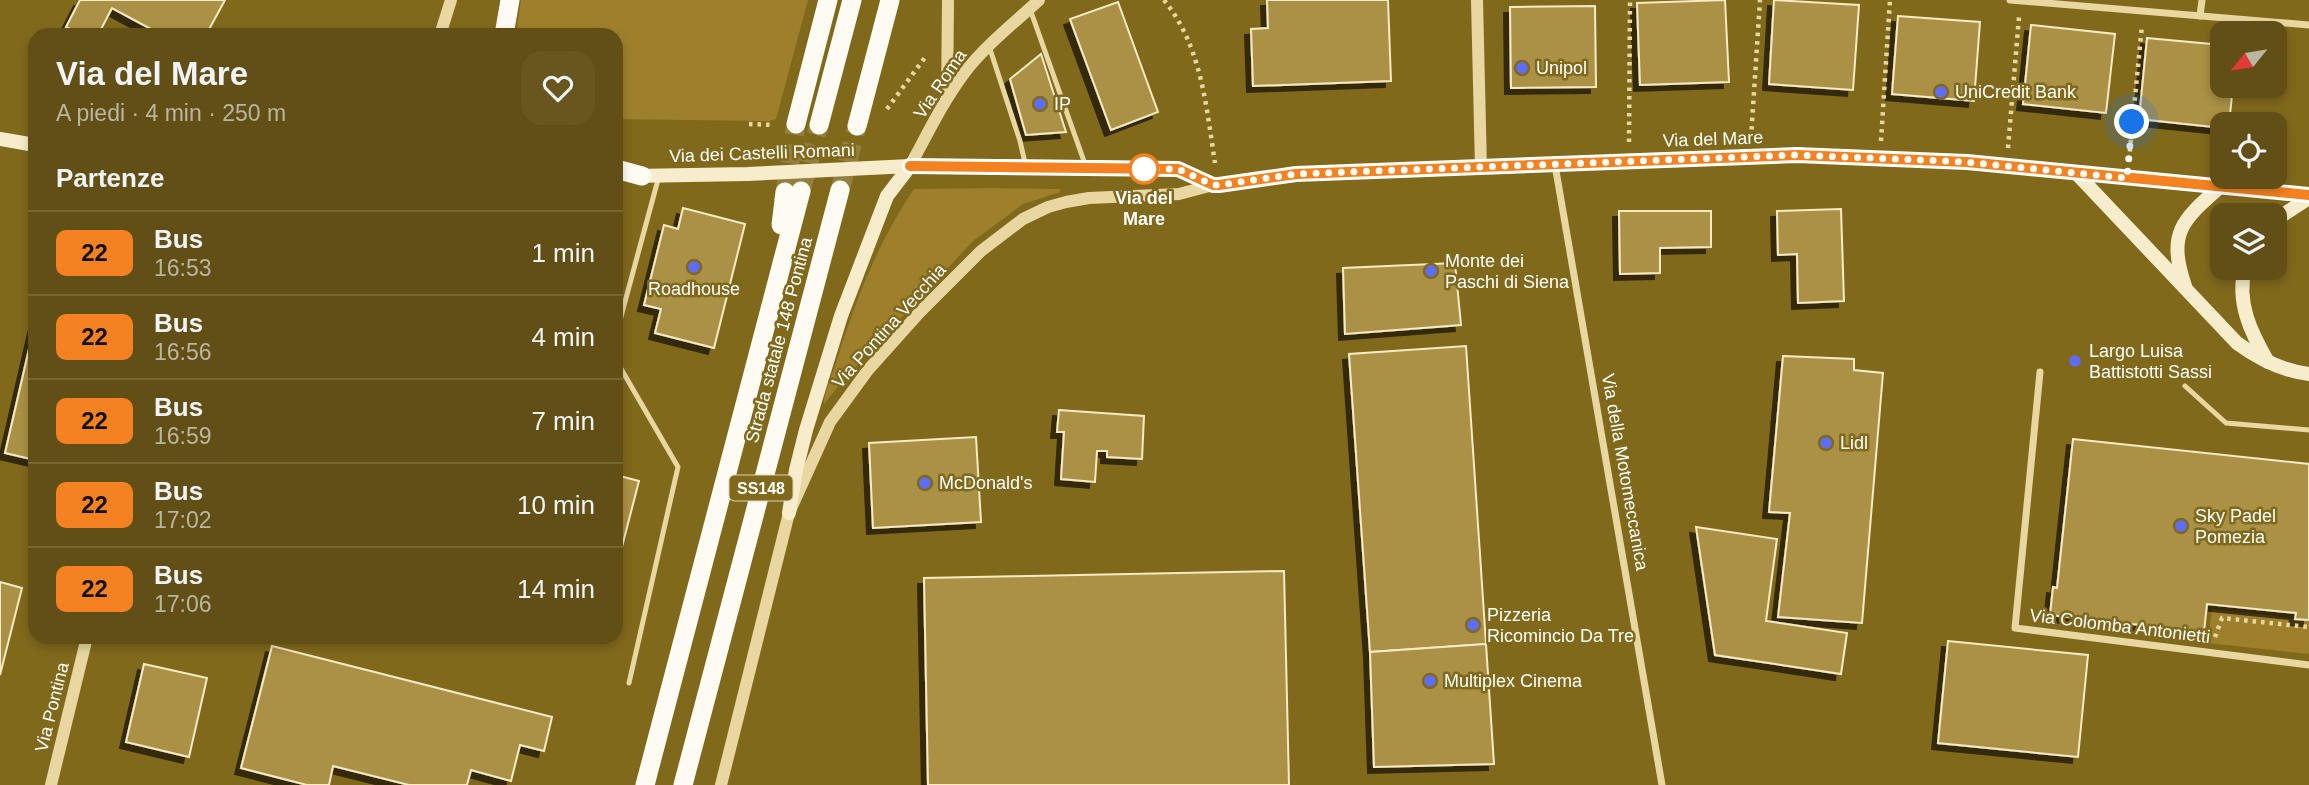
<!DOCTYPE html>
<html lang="it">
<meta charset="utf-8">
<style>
:root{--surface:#614f15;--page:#67561e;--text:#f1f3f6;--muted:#bab5a0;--line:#756634}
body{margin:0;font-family:Helvetica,sans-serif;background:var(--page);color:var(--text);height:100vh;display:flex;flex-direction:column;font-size:26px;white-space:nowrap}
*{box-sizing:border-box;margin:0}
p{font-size:23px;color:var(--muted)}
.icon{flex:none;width:38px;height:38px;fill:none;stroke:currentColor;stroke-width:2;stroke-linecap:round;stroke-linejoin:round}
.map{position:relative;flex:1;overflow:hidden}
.side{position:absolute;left:28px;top:28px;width:595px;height:616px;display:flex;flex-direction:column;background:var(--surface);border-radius:21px;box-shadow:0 4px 10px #0003}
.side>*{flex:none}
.badge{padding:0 14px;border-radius:10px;font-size:24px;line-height:46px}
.needle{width:46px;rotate:240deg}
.buttons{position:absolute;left:2210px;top:21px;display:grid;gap:14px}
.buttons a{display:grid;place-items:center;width:77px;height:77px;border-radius:14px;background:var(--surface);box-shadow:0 4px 10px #0003;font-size:35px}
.you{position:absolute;width:35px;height:35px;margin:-18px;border:5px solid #fff;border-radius:50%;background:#1a73e8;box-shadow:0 0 0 10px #1a73e833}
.map>.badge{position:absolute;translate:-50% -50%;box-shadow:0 0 0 4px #fff}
h2{padding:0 28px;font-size:26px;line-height:63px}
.round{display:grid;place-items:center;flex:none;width:74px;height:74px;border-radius:21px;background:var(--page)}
.overview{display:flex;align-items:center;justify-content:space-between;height:119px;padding:0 28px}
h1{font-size:33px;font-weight:800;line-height:52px}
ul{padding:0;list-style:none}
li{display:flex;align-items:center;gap:21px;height:84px;padding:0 28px;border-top:2px solid var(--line)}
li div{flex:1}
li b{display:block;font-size:26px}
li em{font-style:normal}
li .badge{min-width:77px;font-weight:700;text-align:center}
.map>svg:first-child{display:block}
.green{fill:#9e802c}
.building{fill:#ab9144;stroke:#f7eac5;stroke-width:2;filter:url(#shadow)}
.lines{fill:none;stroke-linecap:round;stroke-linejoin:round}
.trunk-tunnel{stroke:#94803e;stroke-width:19;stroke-dasharray:19 10;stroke-linecap:butt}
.path{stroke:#e9d7a1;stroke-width:4.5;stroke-dasharray:3.5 5;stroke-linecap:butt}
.service{stroke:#e9d7a1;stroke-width:5}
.minor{stroke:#e9d7a1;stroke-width:7}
.tertiary{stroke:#e9d7a1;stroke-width:12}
.secondary{stroke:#f7edcc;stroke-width:14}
.trunk{stroke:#fefcf2;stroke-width:19}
.line-casing{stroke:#fff;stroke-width:16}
.line{stroke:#f58220;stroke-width:10}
.walk{stroke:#fff;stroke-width:7;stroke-dasharray:0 12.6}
.poi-dot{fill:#5e6dfa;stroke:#81691c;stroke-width:2.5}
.stop-dot{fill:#fff;stroke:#f58220;stroke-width:3.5}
.labels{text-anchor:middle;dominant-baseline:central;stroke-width:5;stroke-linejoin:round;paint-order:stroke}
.shield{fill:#81691c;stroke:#d9d2bb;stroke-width:2}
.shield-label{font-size:16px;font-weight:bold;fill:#fff}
.poi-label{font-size:18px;fill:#fff;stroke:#81691c;text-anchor:start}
.street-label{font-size:18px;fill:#fff;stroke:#81691c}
.stop-label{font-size:18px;font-weight:bold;fill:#fff;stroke:#81691c}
</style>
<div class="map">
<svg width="2309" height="785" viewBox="0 0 2309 785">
<defs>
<filter id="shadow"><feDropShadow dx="-6" dy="6" stdDeviation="0" flood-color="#0009"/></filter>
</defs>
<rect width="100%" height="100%" fill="#81691c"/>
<!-- green -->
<g class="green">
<polygon points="521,0 808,0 776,119 769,121 616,119 616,35 516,35"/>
<path d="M 994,188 L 1054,189 L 1060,189 L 1060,192 L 1023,204 L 973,241 L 844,379 L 824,404 C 824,391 832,376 836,363 C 855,302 878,242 914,189 Z"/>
<polygon points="2212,609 2309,620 2309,654 2208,643"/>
</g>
<!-- building -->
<g class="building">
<polygon points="80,0 225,0 206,35 162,35 112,8 98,35 82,35 66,27"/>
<polygon points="1267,0 1388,0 1391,81 1253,86 1251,29 1268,28"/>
<polygon points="1725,0 1729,82 1640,85 1637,3"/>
<polygon points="1774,0 1859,5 1853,90 1769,84"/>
<polygon points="1118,2 1158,112 1111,130 1070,19"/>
<polygon points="1595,6 1596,87 1511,88 1510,7"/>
<polygon points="1898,16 1980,22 1974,101 1892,94"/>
<polygon points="2031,25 2115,34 2106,113 2023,104"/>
<polygon points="2147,38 2222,45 2222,86 2233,86 2229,124 2222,124 2222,128 2139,119"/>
<polygon points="1041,54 1066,132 1026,135 1010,79"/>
<polygon points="683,208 745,224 714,348 655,333 661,309 644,305 664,225 678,229"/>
<polygon points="1841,209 1844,301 1798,303 1797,254 1778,255 1777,211"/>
<polygon points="1619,211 1711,211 1711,247 1660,248 1660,273 1620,274"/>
<polygon points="1455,263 1461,325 1345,334 1343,268"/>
<polygon points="35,323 35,460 5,453"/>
<polygon points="1466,346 1486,644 1370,652 1349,354"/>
<polygon points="1783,356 1854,359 1854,370 1883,373 1862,623 1778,617 1790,513 1769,512"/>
<polygon points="1059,410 1144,416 1142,459 1107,457 1107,451 1097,451 1095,482 1061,479 1064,432 1057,432"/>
<polygon points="976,437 981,522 873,528 869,443"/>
<polygon points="2073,439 2309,464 2309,620 2295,619 2296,613 2207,604 2204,632 2050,615 2053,587 2057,588"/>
<polygon points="616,475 639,481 616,570"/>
<polygon points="1696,527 1777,539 1766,621 1847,633 1841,674 1715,655"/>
<polygon points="1284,571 1289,785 928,785 924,578"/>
<polygon points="0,582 22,588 0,675"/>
<polygon points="1948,641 2088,655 2078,757 1938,743"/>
<polygon points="1486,644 1494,764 1374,767 1370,652"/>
<polygon points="272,646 552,717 544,751 520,745 511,781 471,770 467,785 409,785 333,766 329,785 307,785 241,768"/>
<polygon points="144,664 207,678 189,757 126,742"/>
</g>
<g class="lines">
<!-- trunk-tunnel -->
<g class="trunk-tunnel">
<polyline points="840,190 857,126"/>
<polyline points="801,191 819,125"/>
<polyline points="785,192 796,124"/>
</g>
<!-- path -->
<g class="path">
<path d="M 1164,0 C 1202,47 1206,106 1215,163"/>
<polyline points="887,109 926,56"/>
<polyline points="749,124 773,125"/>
<polyline points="1751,138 1760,0"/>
<polyline points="1881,141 1890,0"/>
<polyline points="1629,142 1630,0"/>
<polyline points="2008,148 2019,17"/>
<polyline points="2129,160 2142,25"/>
<polyline points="2215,637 2222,618 2309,627"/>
</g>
<!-- service -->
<g class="service">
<polyline points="1030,9 1085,164"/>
<polyline points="989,46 1020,141 1026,167"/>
<polyline points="616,335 659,176"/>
<polyline points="616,360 678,467 629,683"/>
<polyline points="2185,386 2226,423 2309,430"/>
</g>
<!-- minor -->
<g class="minor">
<polyline points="2010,0 2309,25"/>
<polyline points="2200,16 2202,0"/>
<polyline points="1555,165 1662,785"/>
<polyline points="2040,372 2015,628 2309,665"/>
</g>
<!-- tertiary -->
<g class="tertiary">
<polyline points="1477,0 1481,168"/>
<polyline points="440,35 451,0"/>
<polyline points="947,98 948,0"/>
<path d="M 910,166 C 927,135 943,101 965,72 C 986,45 1014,23 1039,0"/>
<polyline points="51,785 87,637"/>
<polyline points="721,785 789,513 830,422 868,370 919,313 981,251 1023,219 1048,207 1066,202 1089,198 1179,194 1213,185"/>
</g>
<!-- secondary -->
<g class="secondary">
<polyline points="0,139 35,145"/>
<path d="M 2077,174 L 2237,343 C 2259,359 2282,371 2309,374"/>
<polyline points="633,176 748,174 910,166 1086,167 1178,169 1213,185 1219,185 1296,174 1797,155 1967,162 2309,195"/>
<polyline points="2275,220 2309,198"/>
<path d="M 2245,268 C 2236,302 2251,333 2268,362"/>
<path d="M 2185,286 C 2167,233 2182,220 2221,186"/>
<polyline points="789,513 796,470 806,430 841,316 887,196 910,166"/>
</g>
<!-- trunk -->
<g class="trunk">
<polyline points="504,35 510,0"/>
<polyline points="796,124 828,0"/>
<polyline points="819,125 852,0"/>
<polyline points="857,126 890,0"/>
<polyline points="616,169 642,176"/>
<polyline points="781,225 785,192"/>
<polyline points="645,785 801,191"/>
<polyline points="683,785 840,190"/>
</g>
</g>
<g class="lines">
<!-- line casing -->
<g class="line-casing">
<polyline id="line" points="910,166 1178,169 1213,185 1219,185 1296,174 1797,155 1967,162 2309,195"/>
</g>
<!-- line -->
<use href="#line" class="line"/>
<!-- walk -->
<polyline class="walk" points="1144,169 1178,169 1213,185 1219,185 1296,174 1797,155 1967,162 2127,178 2132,122"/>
</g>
<!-- markers -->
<g class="poi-dot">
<circle cx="1522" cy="68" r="7"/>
<circle cx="1941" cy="92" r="7"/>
<circle cx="1040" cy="104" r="7"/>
<circle cx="694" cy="267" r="7"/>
<circle cx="1431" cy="271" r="7"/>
<circle cx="2075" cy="361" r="7"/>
<circle cx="1826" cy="443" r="7"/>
<circle cx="925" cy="483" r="7"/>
<circle cx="2181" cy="526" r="7"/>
<circle cx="1473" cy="625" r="7"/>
<circle cx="1430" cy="681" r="7"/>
</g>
<circle class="stop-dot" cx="1144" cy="169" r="14"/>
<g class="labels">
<!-- shield labels -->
<rect class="shield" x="729.5" y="475.5" width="63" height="25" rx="5"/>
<g class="shield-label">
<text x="761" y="488">SS148</text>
</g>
<!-- poi labels -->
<g class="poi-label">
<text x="1536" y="68">Unipol</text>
<text x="1955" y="92">UniCredit Bank</text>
<text x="1054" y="104">IP</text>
<text x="1445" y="261">Monte dei<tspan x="1445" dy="21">Paschi di Siena</tspan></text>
<text x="694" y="289" text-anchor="middle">Roadhouse</text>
<text x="2089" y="351">Largo Luisa<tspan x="2089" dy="21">Battistotti Sassi</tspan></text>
<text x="1840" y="443">Lidl</text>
<text x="939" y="483">McDonald's</text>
<text x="2195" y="516">Sky Padel<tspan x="2195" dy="21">Pomezia</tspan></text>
<text x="1487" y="615">Pizzeria<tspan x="1487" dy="21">Ricomincio Da Tre</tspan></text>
<text x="1444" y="681">Multiplex Cinema</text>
</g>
<!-- street labels -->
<g class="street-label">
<text transform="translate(940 84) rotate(-56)">Via Roma</text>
<text transform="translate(1713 139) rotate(-2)">Via del Mare</text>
<text transform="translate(762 153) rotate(-2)">Via dei Castelli Romani</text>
<text transform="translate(889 326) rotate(-48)">Via Pontina Vecchia</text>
<text transform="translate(779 340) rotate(-75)">Strada statale 148 Pontina</text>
<text transform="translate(1625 472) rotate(80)">Via della Motomeccanica</text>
<text transform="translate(2120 626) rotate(7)">Via Colomba Antonietti</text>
<text transform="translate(52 707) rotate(-76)">Via Pontina</text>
</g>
<!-- stop labels -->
<g class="stop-label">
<text x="1144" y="198">Via del<tspan x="1144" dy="21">Mare</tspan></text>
</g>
</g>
</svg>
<div class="buttons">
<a><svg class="needle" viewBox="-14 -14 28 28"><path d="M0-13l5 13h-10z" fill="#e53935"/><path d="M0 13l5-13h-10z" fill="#bab5a0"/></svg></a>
<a><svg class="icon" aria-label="locate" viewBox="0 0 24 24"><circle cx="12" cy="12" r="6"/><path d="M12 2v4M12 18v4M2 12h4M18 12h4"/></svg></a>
<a><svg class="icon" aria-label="layers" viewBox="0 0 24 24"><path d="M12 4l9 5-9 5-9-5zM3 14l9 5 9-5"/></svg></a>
</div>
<div class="you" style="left:2132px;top:122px"></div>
<section class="side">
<div class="overview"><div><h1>Via del Mare</h1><p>A piedi · 4 min · 250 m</p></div><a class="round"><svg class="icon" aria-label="heart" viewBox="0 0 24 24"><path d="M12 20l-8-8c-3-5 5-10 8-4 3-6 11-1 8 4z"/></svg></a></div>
<h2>Partenze</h2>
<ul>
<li><span class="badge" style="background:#f58220;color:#111">22</span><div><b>Bus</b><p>16:53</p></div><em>1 min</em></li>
<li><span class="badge" style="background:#f58220;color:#111">22</span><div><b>Bus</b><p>16:56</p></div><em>4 min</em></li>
<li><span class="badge" style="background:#f58220;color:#111">22</span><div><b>Bus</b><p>16:59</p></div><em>7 min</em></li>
<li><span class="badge" style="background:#f58220;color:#111">22</span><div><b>Bus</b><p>17:02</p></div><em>10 min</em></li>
<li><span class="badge" style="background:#f58220;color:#111">22</span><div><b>Bus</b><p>17:06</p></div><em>14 min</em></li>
</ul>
</section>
</div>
